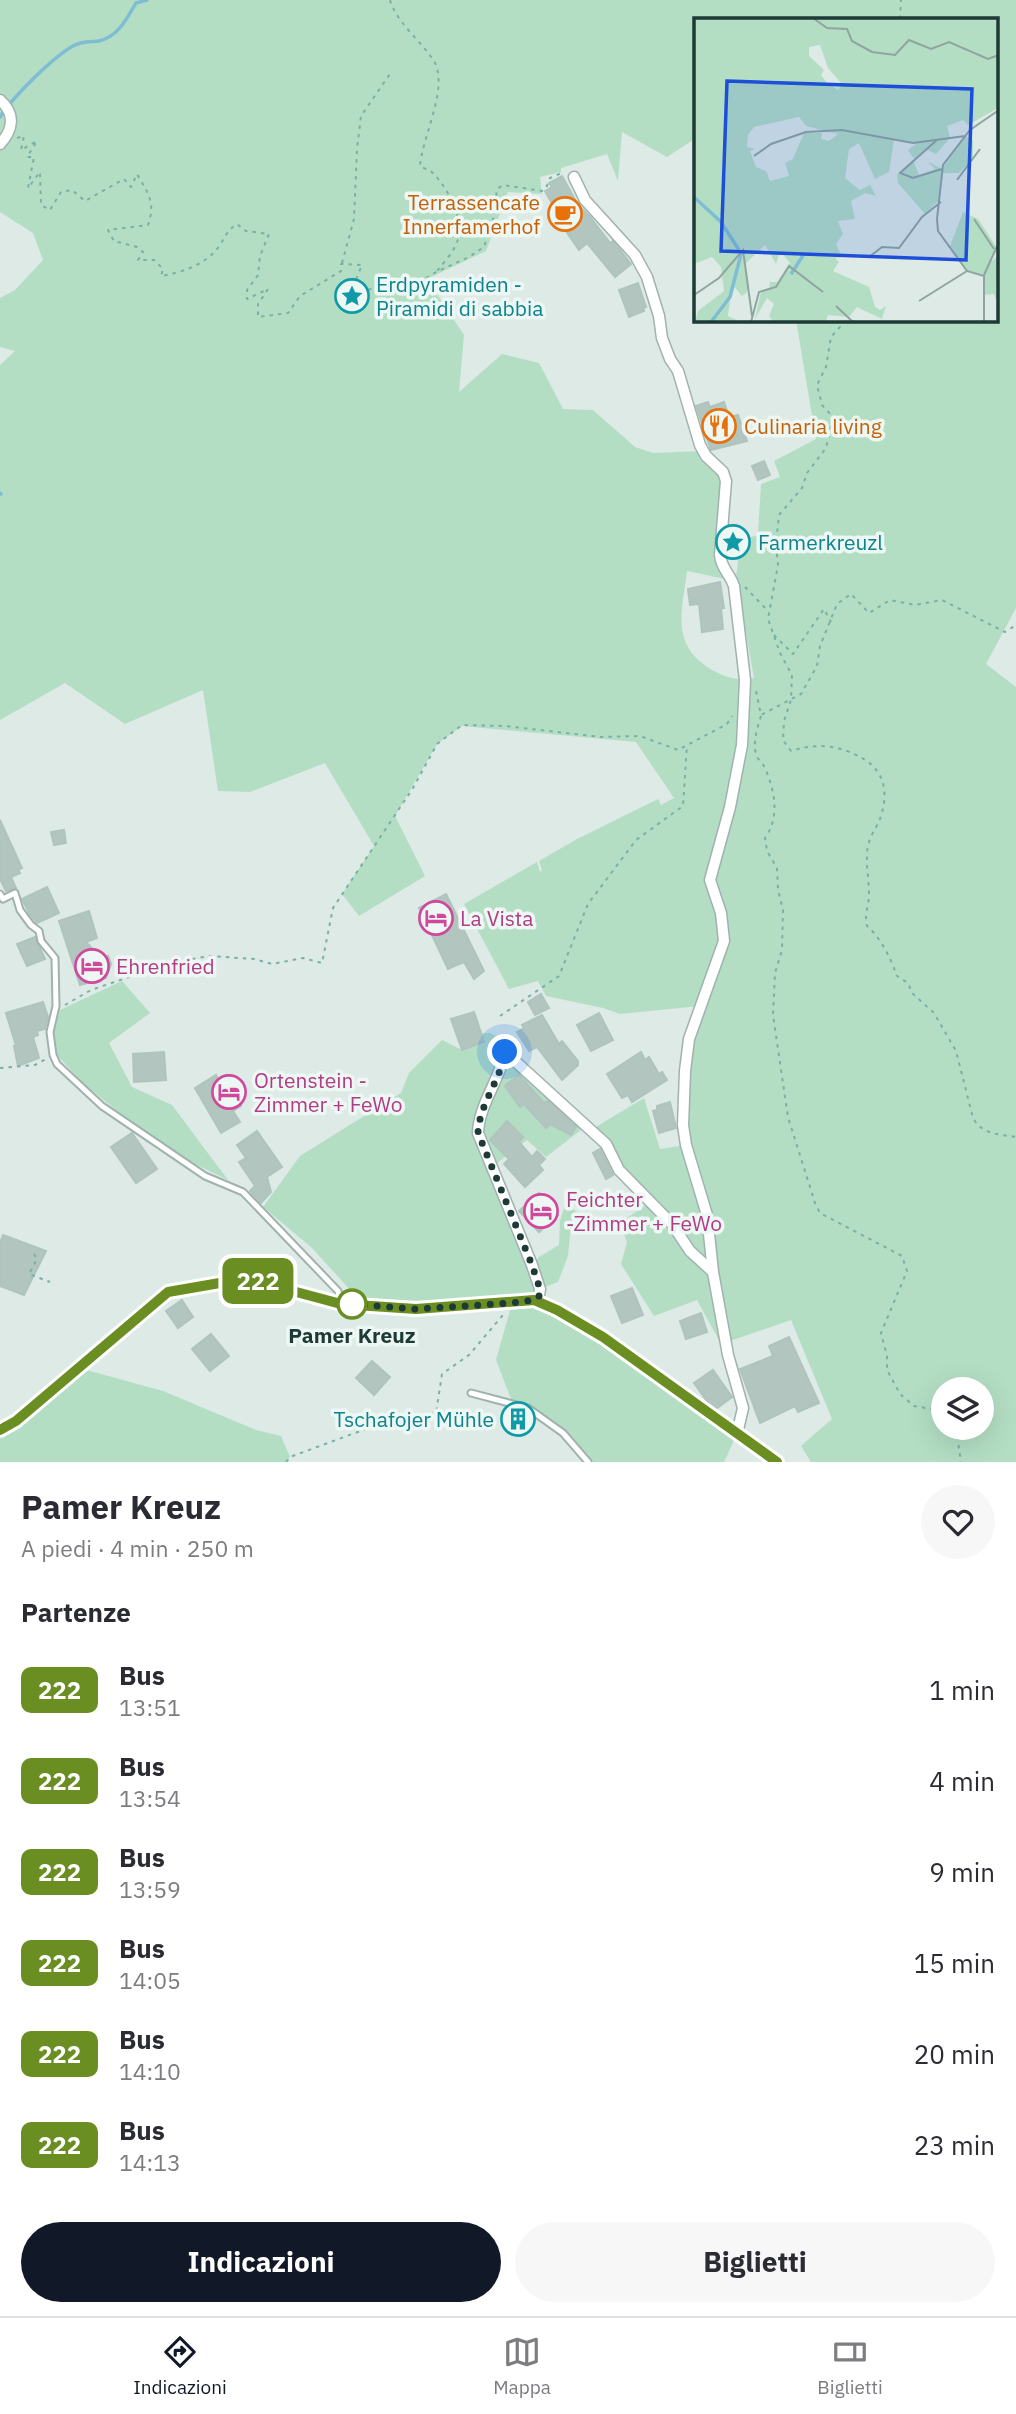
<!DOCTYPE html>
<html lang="it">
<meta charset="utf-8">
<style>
:root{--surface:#fff;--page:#f7f7f7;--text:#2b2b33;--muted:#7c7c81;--line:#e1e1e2;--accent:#111827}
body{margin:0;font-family:"IBM Plex Sans",sans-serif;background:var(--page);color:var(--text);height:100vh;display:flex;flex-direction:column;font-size:26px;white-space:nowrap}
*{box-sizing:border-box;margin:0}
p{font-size:23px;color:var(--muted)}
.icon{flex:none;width:38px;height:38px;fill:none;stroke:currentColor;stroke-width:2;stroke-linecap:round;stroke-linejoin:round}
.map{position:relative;height:1462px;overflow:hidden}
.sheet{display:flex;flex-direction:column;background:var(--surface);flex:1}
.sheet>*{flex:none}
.badge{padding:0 14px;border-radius:10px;font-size:24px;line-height:46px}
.buttons{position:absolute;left:931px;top:1377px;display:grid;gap:14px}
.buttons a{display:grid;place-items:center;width:63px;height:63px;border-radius:50%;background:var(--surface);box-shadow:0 7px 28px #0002;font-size:35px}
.you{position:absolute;width:35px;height:35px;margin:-18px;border:5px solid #fff;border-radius:50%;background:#1a73e8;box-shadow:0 0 0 10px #1a73e833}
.map>.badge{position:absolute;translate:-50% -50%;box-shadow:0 0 0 4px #fff}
h2{padding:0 21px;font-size:26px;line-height:63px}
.round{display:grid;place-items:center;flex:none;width:74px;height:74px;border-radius:37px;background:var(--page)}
.summary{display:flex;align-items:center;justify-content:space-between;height:119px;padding:0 21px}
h1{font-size:33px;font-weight:800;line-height:52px}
.button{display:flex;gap:14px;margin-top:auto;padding:14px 21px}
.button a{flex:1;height:80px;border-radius:42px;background:var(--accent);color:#fff;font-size:28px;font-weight:800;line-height:80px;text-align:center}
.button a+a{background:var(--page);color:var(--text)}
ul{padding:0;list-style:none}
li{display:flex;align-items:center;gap:21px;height:91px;padding:0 21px}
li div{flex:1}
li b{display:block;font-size:26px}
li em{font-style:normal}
li .badge{min-width:77px;font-weight:700;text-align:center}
.menu{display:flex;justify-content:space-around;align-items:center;height:98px;border-top:2px solid var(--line);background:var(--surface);font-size:19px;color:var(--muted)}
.menu a{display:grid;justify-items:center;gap:4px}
.menu .on{color:var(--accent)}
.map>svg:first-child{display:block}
.green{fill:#b3dec4;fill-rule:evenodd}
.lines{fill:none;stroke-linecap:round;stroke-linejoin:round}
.stream{stroke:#7fbdd5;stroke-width:3.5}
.building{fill:#b2c5bf;stroke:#afc4be;stroke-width:2}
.service-casing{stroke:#a0b2ae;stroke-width:9}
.minor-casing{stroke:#a0b2ae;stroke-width:13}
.path{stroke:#7ab1a6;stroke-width:2;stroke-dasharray:3.5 5;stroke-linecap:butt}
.service{stroke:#fff;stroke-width:5}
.minor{stroke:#fff;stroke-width:10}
.line-casing{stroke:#fff;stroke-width:16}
.line{stroke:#6b8e23;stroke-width:10}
.walk{stroke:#1d3a36;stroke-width:7;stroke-dasharray:0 12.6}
.stop-dot{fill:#fff;stroke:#6b8e23;stroke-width:3.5}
.labels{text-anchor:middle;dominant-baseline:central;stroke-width:7;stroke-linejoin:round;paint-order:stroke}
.food-label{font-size:21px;fill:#c56008;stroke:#edf7f3;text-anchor:end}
.culture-label{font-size:21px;fill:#0d838f;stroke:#edf7f3;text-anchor:start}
.hotel-label{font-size:21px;fill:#b23c85;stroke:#edf7f3;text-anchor:start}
.stop-label{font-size:21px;font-weight:bold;fill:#1d3a36;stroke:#edf7f3}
.inset-river{fill:none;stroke:#7fbdd5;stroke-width:3.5}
.inset-road{fill:none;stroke:#90a4a0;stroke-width:2}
.view{fill:#1d4ed8;fill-opacity:0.15;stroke:#1d4ed8;stroke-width:3.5}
.inset-edge{fill:none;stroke:#1d3a36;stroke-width:3.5}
</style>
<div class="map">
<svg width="1016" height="1462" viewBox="0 0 1016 1462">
<rect width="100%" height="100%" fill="#ddeae6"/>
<!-- green -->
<g class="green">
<path d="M 0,0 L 1016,0 L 1016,608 L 986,664 L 1016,687 L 1016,1462 L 811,1462 L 801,1446 L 832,1419 L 791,1320 L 721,1344 L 697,1300 L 654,1316 L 621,1264 L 627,1242 L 620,1223 L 650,1202 L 591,1130 L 644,1098 L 660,1149 L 686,1145 L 685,1071 L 700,1006 L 620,1014 L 603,1008 L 546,996 L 538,981 L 509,989 L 464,904 L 537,862 L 540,872 L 542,870 L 539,861 L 577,839 L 658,799 L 661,805 L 674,798 L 636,742 L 462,726 L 437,744 L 395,816 L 425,876 L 359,916 L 342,894 L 374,846 L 325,763 L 250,792 L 218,791 L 203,690 L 125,724 L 65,683 L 0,720 L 0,365 L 15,351 L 0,347 L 0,298 L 15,290 L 43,260 L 33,233 L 0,212 ZM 696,19 L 997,19 L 997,320 L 796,320 L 816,439 L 774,461 L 780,477 L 761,484 L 758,535 L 741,540 L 736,577 L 754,678 C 738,681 727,678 712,670 C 670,645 682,612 687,571 L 725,579 L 721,473 L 702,451 L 653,453 L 635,447 L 593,410 L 563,409 L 539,363 L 502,354 L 459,392 L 464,335 L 427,279 L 486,251 L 508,192 L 542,194 L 540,177 L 561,172 L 561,168 L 607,154 L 618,181 L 622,132 L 667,157 L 696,138 ZM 943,1390 L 982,1390 L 982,1428 L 943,1428 Z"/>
<polygon points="122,981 150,1013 109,1043 132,1087 172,1105 228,1180 193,1163 127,1119 83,1083 56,1054 54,1031 60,1010"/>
<path d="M 481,1033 L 490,1033 L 504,1040 L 505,1052 L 586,1126 L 546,1157 L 527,1140 L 492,1167 L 533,1264 L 539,1257 L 559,1245 L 560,1221 L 565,1205 L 577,1212 L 571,1225 L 568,1256 L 558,1282 L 540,1289 L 535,1300 L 578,1321 L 737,1434 L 724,1462 L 588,1462 C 565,1433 547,1418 513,1404 L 496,1360 L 512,1303 L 509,1300 L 378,1301 L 353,1293 L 311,1247 L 263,1207 L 300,1156 L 401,1093 L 409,1073 L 442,1040 L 462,1050 L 484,1042 Z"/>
<polygon points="79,1368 163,1391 256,1430 281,1436 290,1457 286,1462 0,1462 0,1430"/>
</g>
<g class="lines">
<!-- stream -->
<g class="stream">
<path d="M 0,117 C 12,98 53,57 73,46 C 81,41 91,42 99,41 C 118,37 127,18 136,3 L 147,0"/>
<polyline points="0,493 1,494"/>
</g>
</g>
<!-- building -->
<g class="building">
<polygon points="562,176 578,205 590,217 610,243 613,241 631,264 615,277 587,243 579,250 559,221 561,219 545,191 552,187 549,183"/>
<polygon points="638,283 646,307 643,308 644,311 629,317 619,290"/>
<polygon points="708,402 710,407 724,402 729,417 738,415 747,441 711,450 696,406"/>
<polygon points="764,461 770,475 758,480 752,466"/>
<polygon points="720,582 724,608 721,608 723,629 702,632 699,604 690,605 688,589"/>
<polygon points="0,820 22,868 18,870 20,873 11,877 16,888 6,891 0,879"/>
<polygon points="64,830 66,843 54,845 51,832"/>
<polygon points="47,887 59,913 37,923 29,913 22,899"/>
<polygon points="446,894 484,971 474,979 464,962 448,969 419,908"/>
<polygon points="89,911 97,938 86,942 101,958 108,956 111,964 106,978 80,985 59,921"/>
<polygon points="35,937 45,959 27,966 17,944"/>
<polygon points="541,994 549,1008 535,1015 528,1002"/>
<polygon points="43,1002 48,1017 45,1029 37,1031 38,1035 33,1037 39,1058 18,1066 14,1046 16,1046 6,1013"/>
<polygon points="474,1012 484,1042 462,1050 451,1019"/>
<polygon points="599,1013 613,1040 591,1051 577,1025"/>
<polygon points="542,1015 559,1044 562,1041 578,1061 578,1065 562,1080 537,1047 529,1051 517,1032 524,1028 522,1025"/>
<polygon points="164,1052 166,1080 134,1082 133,1054"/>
<polygon points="641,1052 645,1060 649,1057 659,1074 662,1072 667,1080 632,1102 628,1095 622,1098 607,1074"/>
<polygon points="216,1075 224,1088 229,1085 241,1106 233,1111 240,1122 221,1133 195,1088"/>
<polygon points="519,1075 544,1103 548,1101 576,1127 571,1135 550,1124 546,1128 524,1104 520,1107 505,1086"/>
<polygon points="670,1102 676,1128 659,1133 653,1111 657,1110 657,1106"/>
<polygon points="507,1121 523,1137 519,1142 532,1157 537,1151 545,1159 539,1165 543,1170 525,1187 504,1164 509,1159 490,1140"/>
<polygon points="257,1131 282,1167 267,1177 271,1192 261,1203 250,1191 255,1186 239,1162 246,1158 237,1145"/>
<polygon points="132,1133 157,1169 136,1183 111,1147"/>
<polygon points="600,1149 613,1175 606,1179 593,1153"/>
<polygon points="539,1193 558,1215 539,1232 519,1211"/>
<polygon points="3,1235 46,1251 24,1295 0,1286 0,1243"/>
<polygon points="632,1288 643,1315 622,1323 611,1296"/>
<polygon points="182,1300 193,1317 178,1328 166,1311"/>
<polygon points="701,1313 707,1332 686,1339 680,1321"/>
<polygon points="211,1334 229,1356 210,1371 192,1349"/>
<polygon points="789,1337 819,1403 798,1412 795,1406 760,1423 740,1369 773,1356 769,1346"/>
<polygon points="372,1361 390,1377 374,1395 356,1378"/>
<polygon points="713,1370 732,1397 716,1409 709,1404 694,1383"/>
</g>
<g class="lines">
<!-- service casing -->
<g class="service-casing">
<g id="service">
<polyline points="0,894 3,899 15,893 20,910 31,925 39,931 41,941 55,958 56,1006 50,1032 53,1055 57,1064 102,1106 205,1176 243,1192 338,1291 341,1303"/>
<polyline points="471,1393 528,1408 563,1433 588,1462"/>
</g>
</g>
<!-- minor casing -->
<g class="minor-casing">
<g id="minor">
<path d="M 0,100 C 16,114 13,130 0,144"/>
<path d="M 574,177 L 585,200 L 635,255 L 647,277 L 659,316 L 662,338 L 670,359 L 678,371 L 700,445 L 706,456 L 723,472 L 726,481 L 720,555 C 721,568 730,574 734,586 L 745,680 L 742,745 L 730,807 L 710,880 L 721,913 L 724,941 L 689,1039 L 685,1071 L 683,1125 L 686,1145 L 707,1215 L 713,1272 L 728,1355 L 743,1408 L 737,1434"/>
<polyline points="505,1052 606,1144 619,1170 672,1224 690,1251 713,1272"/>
<path d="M 505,1052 C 500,1080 479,1104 478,1133 L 532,1265 L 540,1289 L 539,1295 L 534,1300"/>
<polyline points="0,1430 16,1421 168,1292 237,1280 259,1282 341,1304 416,1309 534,1300 557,1310 603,1337 777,1462"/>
</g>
</g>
<!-- path -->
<g class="path">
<path d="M 390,0 C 397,24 423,42 435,63 C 448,89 422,138 420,166 C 425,169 430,170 434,174 C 448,189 464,219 458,239 C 455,251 444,262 437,271"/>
<polyline points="900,19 901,0"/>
<path d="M 17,138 L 24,136 L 21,150 L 37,141 L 27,157 L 34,157 L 28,188 L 40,172 L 41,205 L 50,210 L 61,192 L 72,190 L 85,201 L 124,179 L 131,187 L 137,174 C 148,193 156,203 148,225 L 108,230 L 114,241 L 137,247 L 143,252 L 138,260 L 154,260 L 163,269 L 161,276 C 183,272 206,265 220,245 C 226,235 228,230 237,224 L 246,231 L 269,234 L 260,256 L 258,275 L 247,290 L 247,299 L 268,289 L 258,304 L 258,317 L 288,313 L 300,296 L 341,271 L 341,264 L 362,265 L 347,301 L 390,279 L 406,291 L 436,272 L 469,257 L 484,247 L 493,220 L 497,189 L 503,185 L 542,191 L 546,188 L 550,178 L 564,172"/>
<polyline points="342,263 354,219 357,149 361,116 392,71"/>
<path d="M 846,320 L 831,337 L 826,367 L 817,385 L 822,405 L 833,417 L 826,448 L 807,473 L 802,488 L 779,515 L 776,544 L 778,565 L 768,619 L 780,653 L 792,675 L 791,700 L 784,721 L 783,740 L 791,751 C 813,744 833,744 854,754 C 882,766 890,787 881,816 C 878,826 870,835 868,846 C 865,861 869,879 869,894 C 869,906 864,914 867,926 C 881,938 891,959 897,976 L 908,983 L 912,993 L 934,1013 L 956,1051 L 973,1118 C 983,1135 998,1134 1016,1137"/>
<polyline points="745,587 768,611"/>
<polyline points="774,635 793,654 824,609 831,622"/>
<polyline points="756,691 761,715 801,694 817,666 820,646 837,604 851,594 869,613 890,600 915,605 942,600 1005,632 1016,625"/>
<path d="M 761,716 C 757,729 753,741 756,755 C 758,760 763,763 765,768 C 775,791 780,817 765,838 L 767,851 L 777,868 L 778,890 L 783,910 L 782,950 L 775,973 L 773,1015 L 788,1117 L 815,1203 L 820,1213 L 902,1256 L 907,1271 L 881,1333 L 887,1356 L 887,1370 L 900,1394 L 914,1406 L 943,1411"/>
<polyline points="65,1005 91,990 170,963 209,956 254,959 272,964 303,958 322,963 333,908 413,788 437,744 462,725 505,726 601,737 640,736 678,750 727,724 732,716"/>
<polyline points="500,1016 559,976 588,904 636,840 683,806 687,745"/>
<polyline points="0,1068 35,1065 46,1059"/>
<polyline points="34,1254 37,1259 29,1274 50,1282"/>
<polyline points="956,1428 961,1462"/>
<polyline points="286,1462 290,1457 382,1423 436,1413 442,1374 469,1355 503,1315"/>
</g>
<!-- service -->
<use href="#service" class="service"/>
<!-- minor -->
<use href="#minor" class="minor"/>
</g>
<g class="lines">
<!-- line casing -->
<g class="line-casing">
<polyline id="line" points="0,1430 16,1421 168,1292 237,1280 259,1282 341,1304 416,1309 534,1300 557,1310 603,1337 777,1462"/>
</g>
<!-- line -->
<use href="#line" class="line"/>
<!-- walk -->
<path class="walk" d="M 352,1304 L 416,1309 L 512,1303 L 534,1300 L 539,1296 L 540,1289 L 532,1265 L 478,1133 C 479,1104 501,1080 505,1052"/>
</g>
<!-- icons -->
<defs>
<g id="cafe-ring" transform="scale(1.75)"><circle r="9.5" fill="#edf7f3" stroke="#e8710a" stroke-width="1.5"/><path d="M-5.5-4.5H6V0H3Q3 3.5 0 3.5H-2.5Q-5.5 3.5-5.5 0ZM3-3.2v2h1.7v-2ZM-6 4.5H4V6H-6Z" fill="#e8710a"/></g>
<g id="sight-ring" transform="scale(1.75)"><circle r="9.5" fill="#edf7f3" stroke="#0f9aa8" stroke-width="1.5"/><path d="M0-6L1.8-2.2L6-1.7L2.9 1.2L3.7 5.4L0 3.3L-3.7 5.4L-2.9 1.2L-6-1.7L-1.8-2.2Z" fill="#0f9aa8"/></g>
<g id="restaurant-ring" transform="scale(1.75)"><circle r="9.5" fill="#edf7f3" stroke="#e8710a" stroke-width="1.5"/><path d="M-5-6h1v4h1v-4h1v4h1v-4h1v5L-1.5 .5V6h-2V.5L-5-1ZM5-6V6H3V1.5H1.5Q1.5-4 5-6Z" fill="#e8710a"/></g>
<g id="hotel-ring" transform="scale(1.75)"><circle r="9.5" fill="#edf7f3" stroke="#d1479c" stroke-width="1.5"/><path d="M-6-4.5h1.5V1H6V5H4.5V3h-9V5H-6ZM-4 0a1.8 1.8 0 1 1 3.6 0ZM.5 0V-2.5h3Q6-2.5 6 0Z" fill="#d1479c"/></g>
<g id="building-ring" transform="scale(1.75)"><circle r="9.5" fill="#edf7f3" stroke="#0f9aa8" stroke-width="1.5"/><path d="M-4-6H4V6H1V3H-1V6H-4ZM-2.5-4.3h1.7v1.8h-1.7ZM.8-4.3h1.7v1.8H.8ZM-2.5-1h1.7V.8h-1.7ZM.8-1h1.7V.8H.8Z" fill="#0f9aa8"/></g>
</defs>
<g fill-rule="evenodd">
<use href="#cafe-ring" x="565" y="214"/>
<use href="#sight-ring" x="352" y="296"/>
<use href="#restaurant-ring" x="719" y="426"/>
<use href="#sight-ring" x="733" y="542"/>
<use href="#hotel-ring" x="436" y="918"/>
<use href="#hotel-ring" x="92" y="966"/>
<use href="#hotel-ring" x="229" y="1092"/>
<use href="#hotel-ring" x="541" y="1211"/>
<use href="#building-ring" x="518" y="1419"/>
</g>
<!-- markers -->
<circle class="stop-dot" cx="352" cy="1304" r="14"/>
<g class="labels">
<!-- food labels -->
<g class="food-label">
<text x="540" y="202">Terrassencafe<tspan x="540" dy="24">Innerfamerhof</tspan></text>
<text x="744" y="426" text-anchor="start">Culinaria living</text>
</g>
<!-- culture labels -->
<g class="culture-label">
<text x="376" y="284">Erdpyramiden -<tspan x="376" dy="24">Piramidi di sabbia</tspan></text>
<text x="758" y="542">Farmerkreuzl</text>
<text x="494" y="1419" text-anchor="end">Tschafojer Mühle</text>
</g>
<!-- hotel labels -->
<g class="hotel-label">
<text x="460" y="918">La Vista</text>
<text x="116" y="966">Ehrenfried</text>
<text x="254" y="1080">Ortenstein -<tspan x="254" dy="24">Zimmer + FeWo</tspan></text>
<text x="566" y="1199">Feichter<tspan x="566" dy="24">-Zimmer + FeWo</tspan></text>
</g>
<!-- stop labels -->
<g class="stop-label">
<text x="352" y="1335">Pamer Kreuz</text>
</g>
</g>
<!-- overview -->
<g transform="translate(694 18)">
<rect width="304" height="304" fill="#ddeae6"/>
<path d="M 0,0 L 304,0 L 304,90 L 274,107 L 269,102 L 253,108 L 256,120 L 242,136 L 232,131 L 220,141 L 214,132 L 223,125 L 200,122 L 195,154 L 181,161 L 165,125 L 155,131 L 151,160 L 166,172 L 176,167 L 182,178 L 171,175 L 157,183 L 161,201 L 144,203 L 149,216 L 142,226 L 148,239 L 141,240 L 145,244 L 139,253 L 175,269 L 181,289 L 186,292 L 192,288 L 188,301 L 163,289 L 155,299 L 134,297 L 132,304 L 80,304 L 75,298 L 80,286 L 73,280 L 61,301 L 67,274 L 75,271 L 76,264 L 83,264 L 96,245 L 86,233 L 82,246 L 71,227 L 51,246 L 55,269 L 52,275 L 48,278 L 38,266 L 34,298 L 46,304 L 1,304 L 4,293 L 30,273 L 27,249 L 18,239 L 0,246 ZM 126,27 L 134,50 L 148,66 L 144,72 L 133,65 L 127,57 L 130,52 L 115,38 L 115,29 ZM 105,99 L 112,108 L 144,116 L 135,123 L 127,121 L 128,115 L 110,115 L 99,141 L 91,145 L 95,158 L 76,163 L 72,153 L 62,149 L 56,133 L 61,131 L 53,129 L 54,117 L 60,109 ZM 271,118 L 279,122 L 279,140 L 265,155 L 248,155 L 245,182 L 231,196 L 204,165 L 203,157 L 219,142 L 225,157 L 241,151 L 233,143 L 248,151 ZM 269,194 L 284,201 L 303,230 L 297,243 L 304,239 L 302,282 L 300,276 L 291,277 L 290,257 L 273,253 L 256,228 Z" fill="#b3dec4" fill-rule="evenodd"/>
<path class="inset-river" d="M 0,179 L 27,204 L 45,232M 97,256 L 110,236M 17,304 L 36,279 L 47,236"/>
<path class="inset-road" d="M 119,0 L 133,10 L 153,11 L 158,23 L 178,34 L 201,37 L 215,22 L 237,31 L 255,24 L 294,41 L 305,37M 244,121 L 206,155 L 219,160 L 248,151M 60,138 L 77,126 L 112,114 L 148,112 L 219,125 L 271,118M 263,162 L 286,131M 280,201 L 300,231M 175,239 L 188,229 L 205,230 L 228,199 L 247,184M 290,257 L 305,224M 0,277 L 25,260 L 49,232 L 58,298M 225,283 L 273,253M 142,288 L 159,304M 57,304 L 65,274 L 82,269 L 95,248 L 129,274M 290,304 L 290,258 L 273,253 L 244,213 L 243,201 L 249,147 L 276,112 L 305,92"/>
<path class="view" d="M 33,63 L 278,71 L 272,242 L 27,233 Z"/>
<rect width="304" height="304" class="inset-edge"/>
</g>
</svg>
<div class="buttons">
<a><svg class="icon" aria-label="layers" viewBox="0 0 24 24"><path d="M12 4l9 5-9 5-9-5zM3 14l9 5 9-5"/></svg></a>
</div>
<div class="you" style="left:505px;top:1052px"></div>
<b class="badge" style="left:258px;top:1281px;background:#6b8e23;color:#fff">222</b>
</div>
<section class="sheet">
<div class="summary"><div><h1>Pamer Kreuz</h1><p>A piedi · 4 min · 250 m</p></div><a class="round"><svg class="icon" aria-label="heart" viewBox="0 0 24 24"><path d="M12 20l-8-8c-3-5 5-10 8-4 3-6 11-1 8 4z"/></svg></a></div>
<h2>Partenze</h2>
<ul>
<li><span class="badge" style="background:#6b8e23;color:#fff">222</span><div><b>Bus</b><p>13:51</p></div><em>1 min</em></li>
<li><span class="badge" style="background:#6b8e23;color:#fff">222</span><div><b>Bus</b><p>13:54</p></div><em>4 min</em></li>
<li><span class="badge" style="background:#6b8e23;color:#fff">222</span><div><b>Bus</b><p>13:59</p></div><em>9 min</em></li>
<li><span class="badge" style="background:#6b8e23;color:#fff">222</span><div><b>Bus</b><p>14:05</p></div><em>15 min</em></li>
<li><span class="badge" style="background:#6b8e23;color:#fff">222</span><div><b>Bus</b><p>14:10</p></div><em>20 min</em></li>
<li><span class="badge" style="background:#6b8e23;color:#fff">222</span><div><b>Bus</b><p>14:13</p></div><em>23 min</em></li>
</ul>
<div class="button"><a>Indicazioni</a><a>Biglietti</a></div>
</section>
<nav class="menu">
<a class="on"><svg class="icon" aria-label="directions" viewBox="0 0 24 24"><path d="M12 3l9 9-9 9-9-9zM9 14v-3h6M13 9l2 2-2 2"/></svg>Indicazioni</a>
<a><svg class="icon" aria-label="map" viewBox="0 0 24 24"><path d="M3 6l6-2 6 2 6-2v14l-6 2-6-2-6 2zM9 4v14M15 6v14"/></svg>Mappa</a>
<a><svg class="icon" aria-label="tickets" viewBox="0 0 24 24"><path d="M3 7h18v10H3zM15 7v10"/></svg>Biglietti</a>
</nav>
